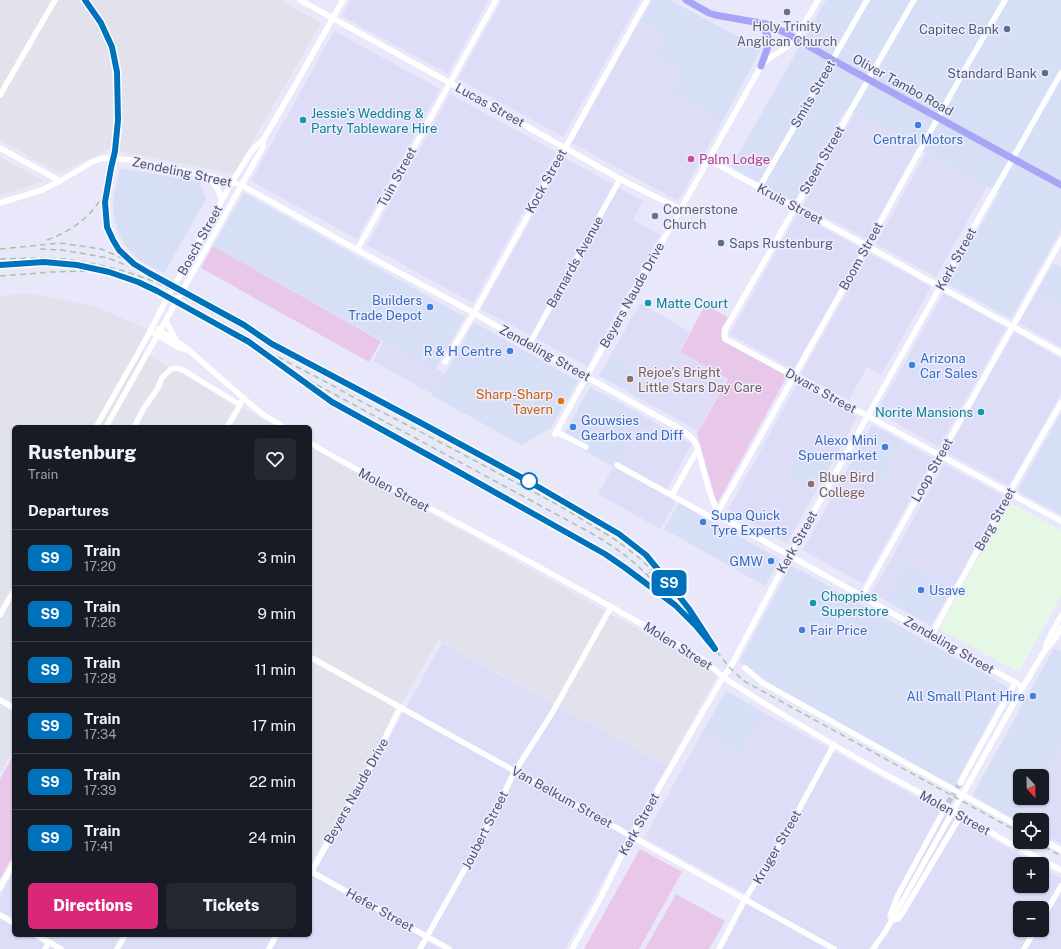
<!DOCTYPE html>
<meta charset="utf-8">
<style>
:root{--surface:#171b24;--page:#242831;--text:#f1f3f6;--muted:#9ea1a6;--line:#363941;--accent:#db2777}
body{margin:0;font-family:"Public Sans",sans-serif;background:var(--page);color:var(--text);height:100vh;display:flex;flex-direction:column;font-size:15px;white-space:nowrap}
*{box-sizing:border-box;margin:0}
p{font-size:13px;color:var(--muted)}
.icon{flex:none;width:22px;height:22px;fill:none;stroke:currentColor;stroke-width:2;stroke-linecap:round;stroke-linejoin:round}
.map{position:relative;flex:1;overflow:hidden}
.sheet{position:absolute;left:12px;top:425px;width:300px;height:512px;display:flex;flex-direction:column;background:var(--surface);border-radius:6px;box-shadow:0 1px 3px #0004}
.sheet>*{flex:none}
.badge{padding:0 8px;border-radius:6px;font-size:14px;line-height:26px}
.needle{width:26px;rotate:158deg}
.controls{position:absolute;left:1013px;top:769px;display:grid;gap:8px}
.controls a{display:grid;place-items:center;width:36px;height:36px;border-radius:6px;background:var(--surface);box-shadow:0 1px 3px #0004;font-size:20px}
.map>.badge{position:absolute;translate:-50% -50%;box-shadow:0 0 0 2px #fff}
h2{padding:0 16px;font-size:15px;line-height:36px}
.round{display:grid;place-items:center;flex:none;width:42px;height:42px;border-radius:6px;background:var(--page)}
.summary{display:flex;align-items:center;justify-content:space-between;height:68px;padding:0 16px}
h1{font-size:19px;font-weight:800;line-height:30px}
.action{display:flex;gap:8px;margin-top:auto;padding:8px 16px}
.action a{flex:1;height:46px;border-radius:6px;background:var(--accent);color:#fff;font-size:16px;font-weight:800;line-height:46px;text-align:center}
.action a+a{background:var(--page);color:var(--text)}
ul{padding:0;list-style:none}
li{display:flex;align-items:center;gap:12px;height:56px;padding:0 16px;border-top:1px solid var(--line)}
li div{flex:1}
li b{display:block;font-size:15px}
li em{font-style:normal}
li .badge{min-width:44px;font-weight:700;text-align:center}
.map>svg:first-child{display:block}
.residential{fill:#ddddf8;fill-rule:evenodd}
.commercial{fill:#d7dff6}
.industrial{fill:#e1e2ec}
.education{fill:#e5f8e6}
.green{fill:#e8c7e8}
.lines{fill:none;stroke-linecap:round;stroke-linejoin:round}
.minor-tunnel{stroke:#c2c4d9;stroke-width:5.5;stroke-dasharray:5.5 3;stroke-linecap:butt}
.minor{stroke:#fff;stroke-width:5.5}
.major{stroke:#a9a5f6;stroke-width:7}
.rail{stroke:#a7c5a6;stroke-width:1.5;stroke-dasharray:6 4;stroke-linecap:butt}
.line-casing{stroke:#fff;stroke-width:9}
.line{stroke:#0072bc;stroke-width:6}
.worship-dot{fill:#6b7280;stroke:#efeefe;stroke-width:1.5}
.service-dot{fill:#5c6f8a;stroke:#efeefe;stroke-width:1.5}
.culture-dot{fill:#0f9aa8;stroke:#efeefe;stroke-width:1.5}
.shop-dot{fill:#3f7fe0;stroke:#efeefe;stroke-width:1.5}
.hotel-dot{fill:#d1479c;stroke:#efeefe;stroke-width:1.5}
.education-dot{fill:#8d6e63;stroke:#efeefe;stroke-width:1.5}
.food-dot{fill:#e8710a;stroke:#efeefe;stroke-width:1.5}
.stop-dot{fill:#fff;stroke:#0072bc;stroke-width:2}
.labels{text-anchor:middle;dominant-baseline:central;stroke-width:3;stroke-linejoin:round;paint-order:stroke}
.worship-label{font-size:13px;fill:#5b616d;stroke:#efeefe}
.service-label{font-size:13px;fill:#4e5e75;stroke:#efeefe;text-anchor:end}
.street-label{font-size:13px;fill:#4d5674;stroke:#efeefe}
.culture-label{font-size:13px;fill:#0d838f;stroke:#efeefe;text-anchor:start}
.shop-label{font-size:13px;fill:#366cbe;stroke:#efeefe;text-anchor:end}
.hotel-label{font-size:13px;fill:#b23c85;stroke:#efeefe;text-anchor:start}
.education-label{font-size:13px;fill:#785e54;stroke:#efeefe;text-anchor:start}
.food-label{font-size:13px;fill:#c56008;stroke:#efeefe;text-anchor:end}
</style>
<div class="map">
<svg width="1061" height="949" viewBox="0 0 1061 949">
<rect width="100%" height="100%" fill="#e9e8fb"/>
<!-- residential -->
<g class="residential">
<polygon points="350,0 488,0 448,74 342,16"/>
<polygon points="502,0 640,0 563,137 458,79"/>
<polygon points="640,21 667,37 683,72 671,93 722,122 678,201 572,143"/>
<polygon points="334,31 440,89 357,239 251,181"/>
<polygon points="450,94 556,152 473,303 367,245"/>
<polygon points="854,114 917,148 867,239 803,205"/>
<polygon points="926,153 987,186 936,277 876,244"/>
<polygon points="565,158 643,201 633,220 660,235 587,366 481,309"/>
<polygon points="798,213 862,249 793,370 730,334"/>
<polygon points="869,253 931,287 881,375 867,367 849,400 801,374"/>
<polygon points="944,293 1006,328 939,447 877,412 901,370 934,388 943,372 910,353"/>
<polygon points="1036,293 1061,307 1061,347 1019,323"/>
<polygon points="640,303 690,332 679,352 727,379 698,431 630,393 641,374 610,357"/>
<polygon points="1014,332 1061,359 1061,394 1009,486 946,452"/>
<polygon points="385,339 446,374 434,395 373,361"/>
<polygon points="797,384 857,417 832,463 802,446 785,477 815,493 787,543 728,510"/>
<polygon points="642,415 692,444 665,493 677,500 660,529 598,494"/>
<polygon points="904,442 933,458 863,584 803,550 849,466 880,484"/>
<polygon points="944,464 1003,496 952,589 906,563 885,600 872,593"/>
<polygon points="442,643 667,766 565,949 0,949 0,896 14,871 14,935 310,935 310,877 312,877"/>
<path d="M 765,713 L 1037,864 L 1020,864 L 1020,886 L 1042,886 L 1042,867 L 1061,878 L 1061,949 L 718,949 L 748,895 L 644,838 L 702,733 L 741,755 ZM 1020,908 L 1042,908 L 1042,930 L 1020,930 Z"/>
<polygon points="1061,751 1061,844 1042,834 1042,820 1023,820 1035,798 1042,798 1042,785"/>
</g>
<!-- commercial -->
<g class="commercial">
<polygon points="652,0 670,0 761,49 722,122 671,93 682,71 656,57 667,37 640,21"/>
<polygon points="826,0 1061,0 1061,230 1011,319 948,284 999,193 846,109 794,202 731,167"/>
<polygon points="120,168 200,182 206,199 164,273 140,261 128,249 119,235 114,218 113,200"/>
<polygon points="244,193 465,317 435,370 213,246"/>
<polygon points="1053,263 1061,267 1061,307 1036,293"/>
<polygon points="474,322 578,381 551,428 522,445 432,396"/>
<polygon points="910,353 943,372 934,388 901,370"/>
<polygon points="610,356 641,374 630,393 599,376"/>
<polygon points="590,387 642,415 614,467 562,438"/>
<polygon points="1061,413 1061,515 1017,491"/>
<polygon points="872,425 904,442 880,484 849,466"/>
<polygon points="802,446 832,463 815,493 785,477"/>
<polygon points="679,503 780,559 765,586 664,529"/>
<polygon points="906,563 952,589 931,626 885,600"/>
<polygon points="791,565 1008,687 954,786 764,682 739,662"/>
<polygon points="1054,648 1061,652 1061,750 1042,785 1042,776 1020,776 1020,798 1035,798 1023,820 1020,820 1020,822 972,796"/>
<polygon points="726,691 765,713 741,755 702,733"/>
</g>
<!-- industrial -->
<g class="industrial">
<polygon points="0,0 280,0 321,23 234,174 108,149 60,173 0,140"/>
<polygon points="0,157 43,181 0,196"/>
<polygon points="25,293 91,305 148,329 137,349 277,427 14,427 14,749 0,774 0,296"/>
<polygon points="310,446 718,674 667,766 438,640 310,866"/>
</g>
<!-- education -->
<polygon class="education" points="1009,502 1061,530 1061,596 1019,672 939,629"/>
<!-- green -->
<g class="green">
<polygon points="213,246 381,341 369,362 201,268"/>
<path d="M 705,305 L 728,317 C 723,325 718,332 723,341 L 787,376 L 717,504 L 697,434 L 728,379 L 680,352 Z"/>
<polygon points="14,754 14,854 0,879 0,779"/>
<polygon points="640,849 682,872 639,949 584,949"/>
<polygon points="676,894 725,921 709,949 645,949"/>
</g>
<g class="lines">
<!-- minor-tunnel -->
<polyline class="minor-tunnel" points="944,810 960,783"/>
<!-- minor -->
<g class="minor">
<polyline points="300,0 450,83 620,179 680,209"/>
<polyline points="914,0 725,330 725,339 729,341 1061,521"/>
<polyline points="0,95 55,0"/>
<polyline points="0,148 60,181"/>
<polyline points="709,160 867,246 940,287 1061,353"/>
<polyline points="209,176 218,190 222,200"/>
<polyline points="759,188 867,0"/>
<path d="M 0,203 L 42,190 L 60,181 L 94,161 L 104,158 L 122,159 L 131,160 L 209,176 L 232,182 L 241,185 L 361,252 L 474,313 L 529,345 L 673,425 C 682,430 691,435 696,444 C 704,466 708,500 723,518 L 1023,687"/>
<polyline points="357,250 496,0"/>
<polyline points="166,321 176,340"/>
<polyline points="158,329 185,347 262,414 284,427"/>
<polyline points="150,331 177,347 186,350"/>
<polyline points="529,345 620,179"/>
<polyline points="445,362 474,313 647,0"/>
<polyline points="96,427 146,339 164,304 232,182 251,152 256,146 263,140 289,96 343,0"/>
<polyline points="106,427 263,147 263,140"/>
<polyline points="134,427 144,408 158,388 162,378 171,369 177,368 183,370 240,405"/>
<polyline points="227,427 240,405 243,397"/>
<polyline points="557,432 586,447"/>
<path d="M 555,434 C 622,310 693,189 761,66 L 766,61 L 788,46 L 796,38 L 818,0"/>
<path d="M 310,443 C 369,478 431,508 491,541 C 558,577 624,614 690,651 L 705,661 L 723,677 L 760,701 L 834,745 L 888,776 L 966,817 L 1002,839 L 1061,870"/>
<polyline points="617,465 714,519 867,246 965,69 1005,0"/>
<polyline points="672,495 698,449"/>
<polyline points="862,596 1061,240"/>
<polyline points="0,615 14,590"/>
<polyline points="931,636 1009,493 1061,403"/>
<polyline points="1045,650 1047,642 1061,616"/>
<polyline points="310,657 834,949"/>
<polyline points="745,668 763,683 1020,827"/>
<polyline points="0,700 14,708"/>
<polyline points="960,783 1015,683"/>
<polyline points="944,810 898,895 890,915 892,920 898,919 903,912 961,815"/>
<polyline points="1042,840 1061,850"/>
<polyline points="310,871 449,949"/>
<polyline points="310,874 373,763 400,707"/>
<polyline points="0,888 14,862"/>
<polyline points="0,915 14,923"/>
<polyline points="1042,919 1061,886"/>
<polyline points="36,935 61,949"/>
<polyline points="45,949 49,942"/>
<polyline points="117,949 125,935"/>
<polyline points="269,949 276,935"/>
<polyline points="420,949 472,856 515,771 551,715 611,607"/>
<polyline points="572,949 601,897 631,836 723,677 730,668 789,556 940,287 1061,73"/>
<polyline points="719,949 745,899 780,844 834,745"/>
<polyline points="873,949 885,932 1023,687 1045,650 1055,639 1061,628"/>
<polyline points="1024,949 1035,930"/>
</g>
<!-- major -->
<g class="major">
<polyline points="686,0 709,13 715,15 766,24 788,34 833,60 1061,185"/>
<path d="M 760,23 C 774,41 768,45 761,66"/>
</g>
<!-- rail -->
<g class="rail">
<path d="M 88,0 C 101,23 114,46 117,73 C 118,80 117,87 117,94 C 118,110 119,125 117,140 C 111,183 89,222 127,258"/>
<path d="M 47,240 C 70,232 93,216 104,193"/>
<polyline points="0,249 60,243 101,249 120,257 162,280"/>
<polyline points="40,249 62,250 108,258 128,266"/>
<polyline points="0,259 38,258 65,259 96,264 124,271 156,282 423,424 564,501 619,534 646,555 689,609 715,649 730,668 744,681 1020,833"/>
<polyline points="0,276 51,272 90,271 110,274 138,282 157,291 249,342 332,402 457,471 605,555 624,567 675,605 696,626"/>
<polyline points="278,357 328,383 362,402 419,431 560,506 616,540 642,560 655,574"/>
<path d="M 308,380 L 591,533 C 615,547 632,559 651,579"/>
<polyline points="649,572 671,598"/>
<polyline points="1036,842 1061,856"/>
</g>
</g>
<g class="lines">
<!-- line casing -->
<g class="line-casing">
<polyline id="line" points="0,265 44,262 77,265 109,272 138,282 157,291 220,326 249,342 332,402 457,471 605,554 624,567 675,605 697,627 715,649 689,609 669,583 646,555 619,534 528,481 423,424 272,344 244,325 149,273 134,264 119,250 113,240 107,227 105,202 111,168 115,151 118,120 117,72 112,47 101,23 85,0"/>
</g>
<!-- line -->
<use href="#line" class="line"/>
</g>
<!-- markers -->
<g class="worship-dot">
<circle cx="787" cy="12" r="4"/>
<circle cx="655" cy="216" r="4"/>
</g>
<g class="service-dot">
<circle cx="1007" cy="29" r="4"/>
<circle cx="1045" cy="73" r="4"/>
<circle cx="721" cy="243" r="4"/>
</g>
<g class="culture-dot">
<circle cx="303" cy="120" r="4"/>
<circle cx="648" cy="303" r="4"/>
<circle cx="981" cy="412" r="4"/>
<circle cx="813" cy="603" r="4"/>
</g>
<g class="shop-dot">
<circle cx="918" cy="125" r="4"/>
<circle cx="430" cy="307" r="4"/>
<circle cx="510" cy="351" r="4"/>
<circle cx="912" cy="365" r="4"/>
<circle cx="573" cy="427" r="4"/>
<circle cx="885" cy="447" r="4"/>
<circle cx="703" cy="522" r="4"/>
<circle cx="771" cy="561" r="4"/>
<circle cx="921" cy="590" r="4"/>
<circle cx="802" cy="630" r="4"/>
<circle cx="1033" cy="696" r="4"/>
</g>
<circle class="hotel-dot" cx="691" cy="159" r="4"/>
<g class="education-dot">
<circle cx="630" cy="379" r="4"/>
<circle cx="811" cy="484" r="4"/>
</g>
<circle class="food-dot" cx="561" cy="401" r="4"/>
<circle class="stop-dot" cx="529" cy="481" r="8"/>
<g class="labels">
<!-- worship labels -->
<g class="worship-label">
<text x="787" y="26">Holy Trinity<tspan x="787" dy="15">Anglican Church</tspan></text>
<text x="663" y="209" text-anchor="start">Cornerstone<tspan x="663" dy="15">Church</tspan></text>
</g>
<!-- service labels -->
<g class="service-label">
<text x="999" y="29">Capitec Bank</text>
<text x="1037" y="73">Standard Bank</text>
<text x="729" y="243" text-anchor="start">Saps Rustenburg</text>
</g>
<!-- street labels -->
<g class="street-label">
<text transform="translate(903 85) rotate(29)">Oliver Tambo Road</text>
<text transform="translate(813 94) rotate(-60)">Smits Street</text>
<text transform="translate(490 105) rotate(29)">Lucas Street</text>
<text transform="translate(822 160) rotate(-60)">Steen Street</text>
<text transform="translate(182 172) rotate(12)">Zendeling Street</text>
<text transform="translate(397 177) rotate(-61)">Tuin Street</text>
<text transform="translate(546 181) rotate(-61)">Kock Street</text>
<text transform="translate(790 204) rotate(28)">Kruis Street</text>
<text transform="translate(200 240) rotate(-61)">Bosch Street</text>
<text transform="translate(861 256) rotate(-61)">Boom Street</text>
<text transform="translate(956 259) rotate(-61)">Kerk Street</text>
<text transform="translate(575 262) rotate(-61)">Barnards Avenue</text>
<text transform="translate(632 295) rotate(-61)">Beyers Naude Drive</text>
<text transform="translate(545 353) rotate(29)">Zendeling Street</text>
<text transform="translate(821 391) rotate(29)">Dwars Street</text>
<text transform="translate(932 470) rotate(-61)">Loop Street</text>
<text transform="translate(394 490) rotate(28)">Molen Street</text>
<text transform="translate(995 519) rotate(-61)">Berg Street</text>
<text transform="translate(797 542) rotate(-61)">Kerk Street</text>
<text transform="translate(949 645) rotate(30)">Zendeling Street</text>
<text transform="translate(678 646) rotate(32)">Molen Street</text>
<text transform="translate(356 791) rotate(-61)">Beyers Naude Drive</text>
<text transform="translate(562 797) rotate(29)">Van Belkum Street</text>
<text transform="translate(955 813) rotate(29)">Molen Street</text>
<text transform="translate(639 824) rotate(-61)">Kerk Street</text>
<text transform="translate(485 830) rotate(-63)">Joubert Street</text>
<text transform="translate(777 847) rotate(-60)">Kruger Street</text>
<text transform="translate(380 910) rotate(29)">Hefer Street</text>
</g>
<!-- culture labels -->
<g class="culture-label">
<text x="311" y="113">Jessie's Wedding &amp;<tspan x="311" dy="15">Party Tableware Hire</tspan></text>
<text x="656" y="303">Matte Court</text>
<text x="973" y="412" text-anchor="end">Norite Mansions</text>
<text x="821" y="596">Choppies<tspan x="821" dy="15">Superstore</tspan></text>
</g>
<!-- shop labels -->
<g class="shop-label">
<text x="918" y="139" text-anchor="middle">Central Motors</text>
<text x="422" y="300">Builders<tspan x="422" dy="15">Trade Depot</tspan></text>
<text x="502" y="351">R &amp; H Centre</text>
<text x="920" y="358" text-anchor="start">Arizona<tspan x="920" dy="15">Car Sales</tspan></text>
<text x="581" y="420" text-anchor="start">Gouwsies<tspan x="581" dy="15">Gearbox and Diff</tspan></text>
<text x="877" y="440">Alexo Mini<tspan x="877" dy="15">Spuermarket</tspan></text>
<text x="711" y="515" text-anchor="start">Supa Quick<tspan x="711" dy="15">Tyre Experts</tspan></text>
<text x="763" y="561">GMW</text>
<text x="929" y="590" text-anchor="start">Usave</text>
<text x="810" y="630" text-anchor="start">Fair Price</text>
<text x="1025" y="696">All Small Plant Hire</text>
</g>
<!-- hotel labels -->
<g class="hotel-label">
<text x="699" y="159">Palm Lodge</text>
</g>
<!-- education labels -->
<g class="education-label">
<text x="638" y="372">Rejoe's Bright<tspan x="638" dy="15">Little Stars Day Care</tspan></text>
<text x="819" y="477">Blue Bird<tspan x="819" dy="15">College</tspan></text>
</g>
<!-- food labels -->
<g class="food-label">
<text x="553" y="394">Sharp-Sharp<tspan x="553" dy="15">Tavern</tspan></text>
</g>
</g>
</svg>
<div class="controls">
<a><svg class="needle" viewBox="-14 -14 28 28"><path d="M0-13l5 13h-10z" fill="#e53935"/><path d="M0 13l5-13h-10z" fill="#9ea1a6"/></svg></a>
<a><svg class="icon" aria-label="locate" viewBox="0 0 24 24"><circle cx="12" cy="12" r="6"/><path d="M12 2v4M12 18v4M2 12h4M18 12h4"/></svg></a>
<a>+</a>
<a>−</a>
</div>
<b class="badge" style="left:669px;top:583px;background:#0072bc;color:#fff">S9</b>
<section class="sheet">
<div class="summary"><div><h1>Rustenburg</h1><p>Train</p></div><a class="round"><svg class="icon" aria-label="heart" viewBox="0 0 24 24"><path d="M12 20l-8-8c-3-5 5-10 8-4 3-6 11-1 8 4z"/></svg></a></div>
<h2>Departures</h2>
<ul>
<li><span class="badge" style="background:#0072bc;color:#fff">S9</span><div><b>Train</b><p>17:20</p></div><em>3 min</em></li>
<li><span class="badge" style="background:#0072bc;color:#fff">S9</span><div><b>Train</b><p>17:26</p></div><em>9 min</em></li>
<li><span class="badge" style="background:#0072bc;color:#fff">S9</span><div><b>Train</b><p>17:28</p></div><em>11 min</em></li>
<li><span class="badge" style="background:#0072bc;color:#fff">S9</span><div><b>Train</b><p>17:34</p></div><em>17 min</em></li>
<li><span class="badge" style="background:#0072bc;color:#fff">S9</span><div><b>Train</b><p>17:39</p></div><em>22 min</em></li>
<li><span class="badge" style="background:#0072bc;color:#fff">S9</span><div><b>Train</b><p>17:41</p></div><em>24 min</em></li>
</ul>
<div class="action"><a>Directions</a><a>Tickets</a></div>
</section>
</div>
